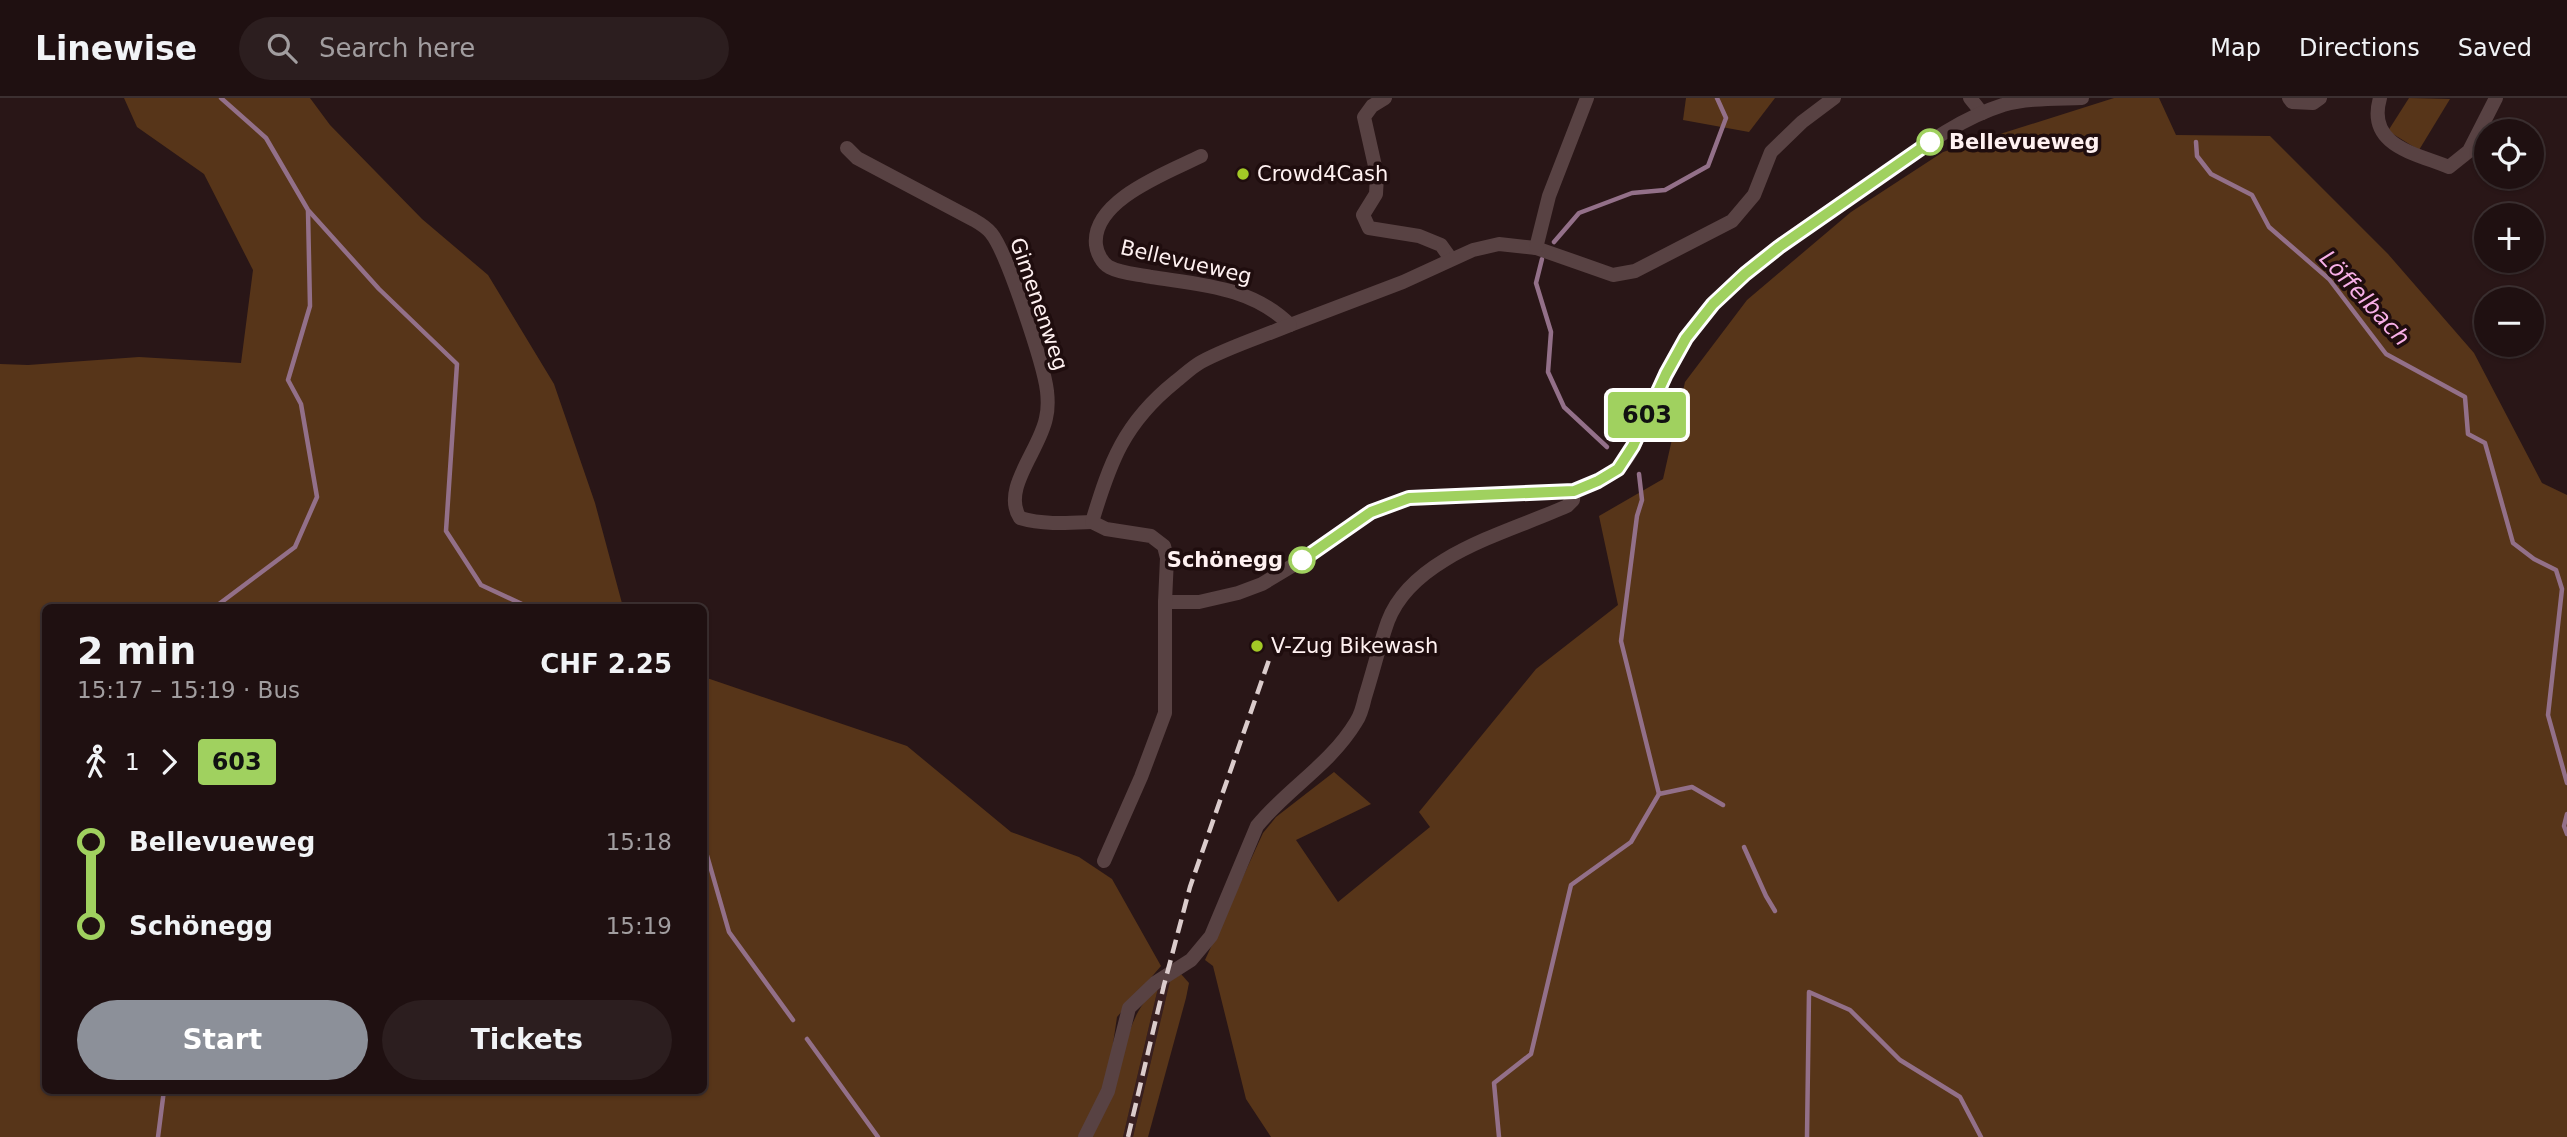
<!DOCTYPE html>
<meta charset="utf-8">
<style>
:root{--surface:#1f1011;--page:#2c1e1f;--text:#f1f3f6;--muted:#a19d9f;--line:#3c3031;--accent:#8c9099}
body{margin:0;font-family:"DejaVu Sans",sans-serif;background:var(--page);color:var(--text);height:100vh;display:flex;flex-direction:column;font-size:26px;white-space:nowrap}
*{box-sizing:border-box;margin:0}
p{font-size:23px;color:var(--muted)}
.icon{flex:none;width:38px;height:38px;fill:none;stroke:currentColor;stroke-width:2;stroke-linecap:round;stroke-linejoin:round}
.map{position:relative;flex:1;overflow:hidden}
.details{position:absolute;left:42px;top:506px;width:665px;height:490px;display:flex;flex-direction:column;background:var(--surface);border-radius:10px;box-shadow:0 2px 5px #0004,0 0 0 2px var(--line)}
.details>*{flex:none}
.badge{padding:0 14px;border-radius:5px;font-size:24px;line-height:46px}
.controls{position:absolute;left:2474px;top:21px;display:grid;gap:14px}
.controls a{display:grid;place-items:center;width:70px;height:70px;border-radius:50%;background:var(--surface);box-shadow:0 2px 5px #0004,0 0 0 2px var(--line);font-size:35px}
.map>.badge{position:absolute;translate:-50% -50%;box-shadow:0 0 0 4px #fff}
.legs{display:flex;align-items:center;gap:10px;height:77px;padding:0 35px;font-size:23px}
.legs p{margin-inline-start:auto}
.overview{display:flex;align-items:center;justify-content:space-between;height:119px;padding:0 35px}
h1{font-size:38px;font-weight:700;line-height:52px}
.primary-button{display:flex;gap:14px;margin-top:auto;padding:14px 35px}
.primary-button a{flex:1;height:80px;border-radius:42px;background:var(--accent);color:#fff;font-size:28px;font-weight:700;line-height:80px;text-align:center}
.primary-button a+a{background:var(--page);color:var(--text)}
ul{padding:0 35px;list-style:none}
li{display:flex;align-items:center;gap:24px;height:84px;font-size:26px}
li i{display:grid;place-items:center;width:10px;height:100%;margin:0 9px;background:currentColor}
li i::after{content:'';width:18px;height:18px;margin:-9px;border:5px solid;border-radius:50%;background:var(--surface)}
li p{margin-inline-start:auto}
li:first-child i{background:linear-gradient(#0000 50%,currentColor 0)}
li:last-child i{background:linear-gradient(currentColor 50%,#0000 0)}
header{display:flex;align-items:center;gap:42px;box-sizing:border-box;height:98px;padding:0 35px;background:var(--surface);border-bottom:2px solid var(--line)}
header strong{font-size:33px}
nav{display:flex;gap:38px;margin-inline-start:auto;font-size:24px}
.search{width:490px;height:63px;background:var(--page);display:flex;align-items:center;gap:18px;box-sizing:border-box;padding:0 24px;border-radius:38px;color:var(--muted);font-size:26px}
.map>svg:first-child{display:block}
.built{fill:#381f20}
.green{fill:#573519}
.lines{fill:none;stroke-linecap:round;stroke-linejoin:round}
.stream{stroke:#937089;stroke-width:4.5}
.street{stroke:#584243;stroke-width:14}
.rail{stroke:#dbcccc;stroke-width:4.5;stroke-dasharray:14 7;stroke-linecap:butt}
.line-1-casing{stroke:#fff;stroke-width:16}
.line-1{stroke:#a0d15f;stroke-width:10}
.stop-1-dot{fill:#fff;stroke:#a0d15f;stroke-width:3.5}
.poi-dot{fill:#a3c926;stroke:#1f0d0e;stroke-width:2.5}
.labels{text-anchor:middle;dominant-baseline:central;stroke-width:7;stroke-linejoin:round;paint-order:stroke}
.stop-label{font-size:21px;font-weight:bold;fill:#fff1f1;stroke:#1f0d0e;text-anchor:start}
.poi-label{font-size:21px;fill:#fff1f1;stroke:#1f0d0e;text-anchor:start}
.street-label{font-size:21px;fill:#fff1f1;stroke:#1f0d0e}
.water-label{font-size:23px;font-style:italic;fill:#f7afe7;stroke:#1f0d0e}
</style>
<header>
<strong>Linewise</strong>
<div class="search"><svg class="icon" aria-label="search" viewBox="0 0 24 24"><circle cx="10" cy="10" r="6"/><path d="M15 15l6 6"/></svg>Search here</div>
<nav><a>Map</a><a>Directions</a><a>Saved</a></nav>
</header>
<div class="map">
<svg width="2567" height="1039" viewBox="0 0 2567 1039">
<rect width="100%" height="100%" fill="#291617"/>
<!-- built -->
<polygon class="built" points="1170,883 1133,1039 1123,1039 1158,890"/>
<!-- green -->
<g class="green">
<polygon points="124,0 310,0 330,27 422,121 488,177 554,286 595,405 623,509 46,509 46,992 704,992 704,579 907,648 1011,734 1079,759 1112,781 1161,868 1117,919 1108,980 1080,1039 0,1039 0,266 28,267 139,259 241,265 253,172 204,76 137,29"/>
<polygon points="1686,0 1775,0 1749,34 1683,22"/>
<polygon points="2114,0 2159,0 2176,37 2270,38 2388,156 2474,255 2542,385 2567,397 2567,1039 1271,1039 1246,1001 1213,868 1205,862 1263,735 1276,719 1334,674 1371,706 1296,742 1338,804 1430,729 1419,714 1536,571 1618,507 1599,418 1663,381 1685,284 1747,202 1851,114 1943,54"/>
<polygon points="2409,0 2450,1 2419,52 2388,33"/>
<polygon points="1181,876 1189,885 1186,900 1148,1039 1133,1039 1170,883"/>
<path d="M 1158,890 L 1123,1039 L 1090,1039 C 1099,1019 1109,999 1116,978 C 1127,947 1130,912 1158,890 Z"/>
</g>
<g class="lines">
<!-- stream -->
<g class="stream">
<polyline points="221,0 266,40 308,112 379,191 457,266 446,433 481,487 522,506 522,509"/>
<polyline points="2196,44 2197,58 2211,76 2252,97 2269,129 2329,181 2386,256 2465,299 2468,336 2485,345 2513,445 2534,461 2556,472 2562,491 2548,617 2567,685"/>
<polyline points="1554,144 1579,115 1632,95 1665,92 1708,68 1726,20 1717,0"/>
<polyline points="1542,161 1536,185 1551,234 1548,274 1564,309 1607,349"/>
<polyline points="1639,376 1642,402 1637,418 1621,543 1659,696 1692,689 1723,707"/>
<polyline points="215,509 295,449 317,399 301,306 288,282 310,208 308,113"/>
<polyline points="2567,716 2564,728 2567,736"/>
<polyline points="704,747 729,834 793,922"/>
<polyline points="1744,749 1766,798 1775,813"/>
<polyline points="807,941 878,1039"/>
<polyline points="158,1039 164,992"/>
<polyline points="1499,1039 1494,985 1531,956 1571,787 1631,744 1659,696"/>
<polyline points="1807,1039 1809,894 1850,912 1900,962 1960,999 1981,1039"/>
</g>
<!-- street -->
<g class="street">
<polyline points="1385,0 1372,8 1364,19 1377,77 1376,96 1363,117 1369,130 1419,138 1441,147 1451,161"/>
<polyline points="1970,0 1982,15"/>
<polyline points="2289,0 2292,4 2313,5 2320,0"/>
<path d="M 2380,0 C 2366,48 2415,55 2449,69 L 2469,53 L 2496,0"/>
<path d="M 847,50 L 857,60 L 974,122 C 981,126 987,130 991,135 C 1007,154 1044,268 1047,293 C 1048,302 1048,312 1046,320 C 1040,352 1001,391 1020,420 C 1043,427 1069,425 1092,424"/>
<path d="M 1201,58 C 1169,74 1091,102 1096,147 C 1097,155 1102,165 1109,169 C 1122,176 1138,176 1151,179 C 1202,187 1252,189 1290,227 L 1403,184 L 1473,152 L 1499,146 L 1536,150 L 1613,177 L 1635,173 L 1732,123 L 1754,97 L 1771,54 L 1802,24 L 1834,0"/>
<polyline points="1536,150 1549,98 1587,0"/>
<path d="M 1165,504 L 1199,504 L 1238,495 L 1262,486 L 1302,462 L 1371,414 L 1409,400 L 1574,393 C 1588,387 1604,382 1616,372 C 1632,360 1640,334 1647,317 C 1659,291 1670,265 1686,241 C 1730,173 1806,130 1871,85 C 1913,56 1955,22 2003,7 C 2028,0 2056,1 2082,0"/>
<path d="M 1104,763 L 1141,679 L 1165,615 L 1165,504 L 1167,460 L 1164,448 L 1151,438 L 1106,431 L 1092,424 C 1110,364 1124,325 1175,284 C 1184,277 1192,269 1201,264 C 1229,249 1261,239 1290,227"/>
<path d="M 1085,1039 L 1108,993 L 1129,910 L 1155,885 L 1191,862 L 1211,838 L 1257,728 C 1288,690 1330,667 1356,624 C 1361,617 1363,608 1365,599 C 1373,574 1379,548 1388,523 C 1413,457 1510,434 1567,408 L 1573,402 L 1574,393"/>
</g>
<!-- rail -->
<polyline class="rail" points="1128,1039 1164,887 1190,789 1270,559"/>
</g>
<g class="lines">
<!-- line-1 casing -->
<g class="line-1-casing">
<polyline id="line-1" points="1302,462 1371,414 1409,400 1574,393 1598,383 1618,371 1633,348 1666,276 1686,240 1713,206 1745,176 1779,149 1930,44"/>
</g>
<!-- line-1 -->
<use href="#line-1" class="line-1"/>
</g>
<!-- markers -->
<g class="stop-1-dot">
<circle cx="1930" cy="44" r="12"/>
<circle cx="1302" cy="462" r="12"/>
</g>
<g class="poi-dot">
<circle cx="1243" cy="76" r="7"/>
<circle cx="1257" cy="548" r="7"/>
</g>
<g class="labels">
<!-- stop labels -->
<g class="stop-label">
<text x="1949" y="44">Bellevueweg</text>
<text x="1283" y="462" text-anchor="end">Schönegg</text>
</g>
<!-- poi labels -->
<g class="poi-label">
<text x="1257" y="76">Crowd4Cash</text>
<text x="1271" y="548">V-Zug Bikewash</text>
</g>
<!-- street labels -->
<g class="street-label">
<text transform="translate(1186 164) rotate(13)">Bellevueweg</text>
<text transform="translate(1039 206) rotate(71)">Gimenenweg</text>
</g>
<!-- water labels -->
<g class="water-label">
<text transform="translate(2365 200) rotate(47)">Löffelbach</text>
</g>
</g>
</svg>
<div class="controls">
<a><svg class="icon" aria-label="locate" viewBox="0 0 24 24"><circle cx="12" cy="12" r="6"/><path d="M12 2v4M12 18v4M2 12h4M18 12h4"/></svg></a>
<a>+</a>
<a>−</a>
</div>
<b class="badge" style="left:1647px;top:317px;background:#a0d15f;color:#111">603</b>
<section class="details">
<div class="overview"><div><h1>2 min</h1><p>15:17 – 15:19 · Bus</p></div><b>CHF 2.25</b></div>
<div class="legs"><svg class="icon" aria-label="walk" viewBox="0 0 24 24"><circle cx="13" cy="4" r="2"/><path d="M13 8l-2 6 4 7M11 14l-3 7M7 12l3-4h3l4 4"/></svg>1<svg class="icon" aria-label="forward" viewBox="0 0 24 24"><path d="M9 5l7 7-7 7"/></svg><b class="badge" style="background:#a0d15f;color:#111">603</b></div>
<ul>
<li><i style="color:#a0d15f"></i><b>Bellevueweg</b><p>15:18</p></li>
<li><i style="color:#a0d15f"></i><b>Schönegg</b><p>15:19</p></li>
</ul>
<div class="primary-button"><a>Start</a><a>Tickets</a></div>
</section>
</div>
